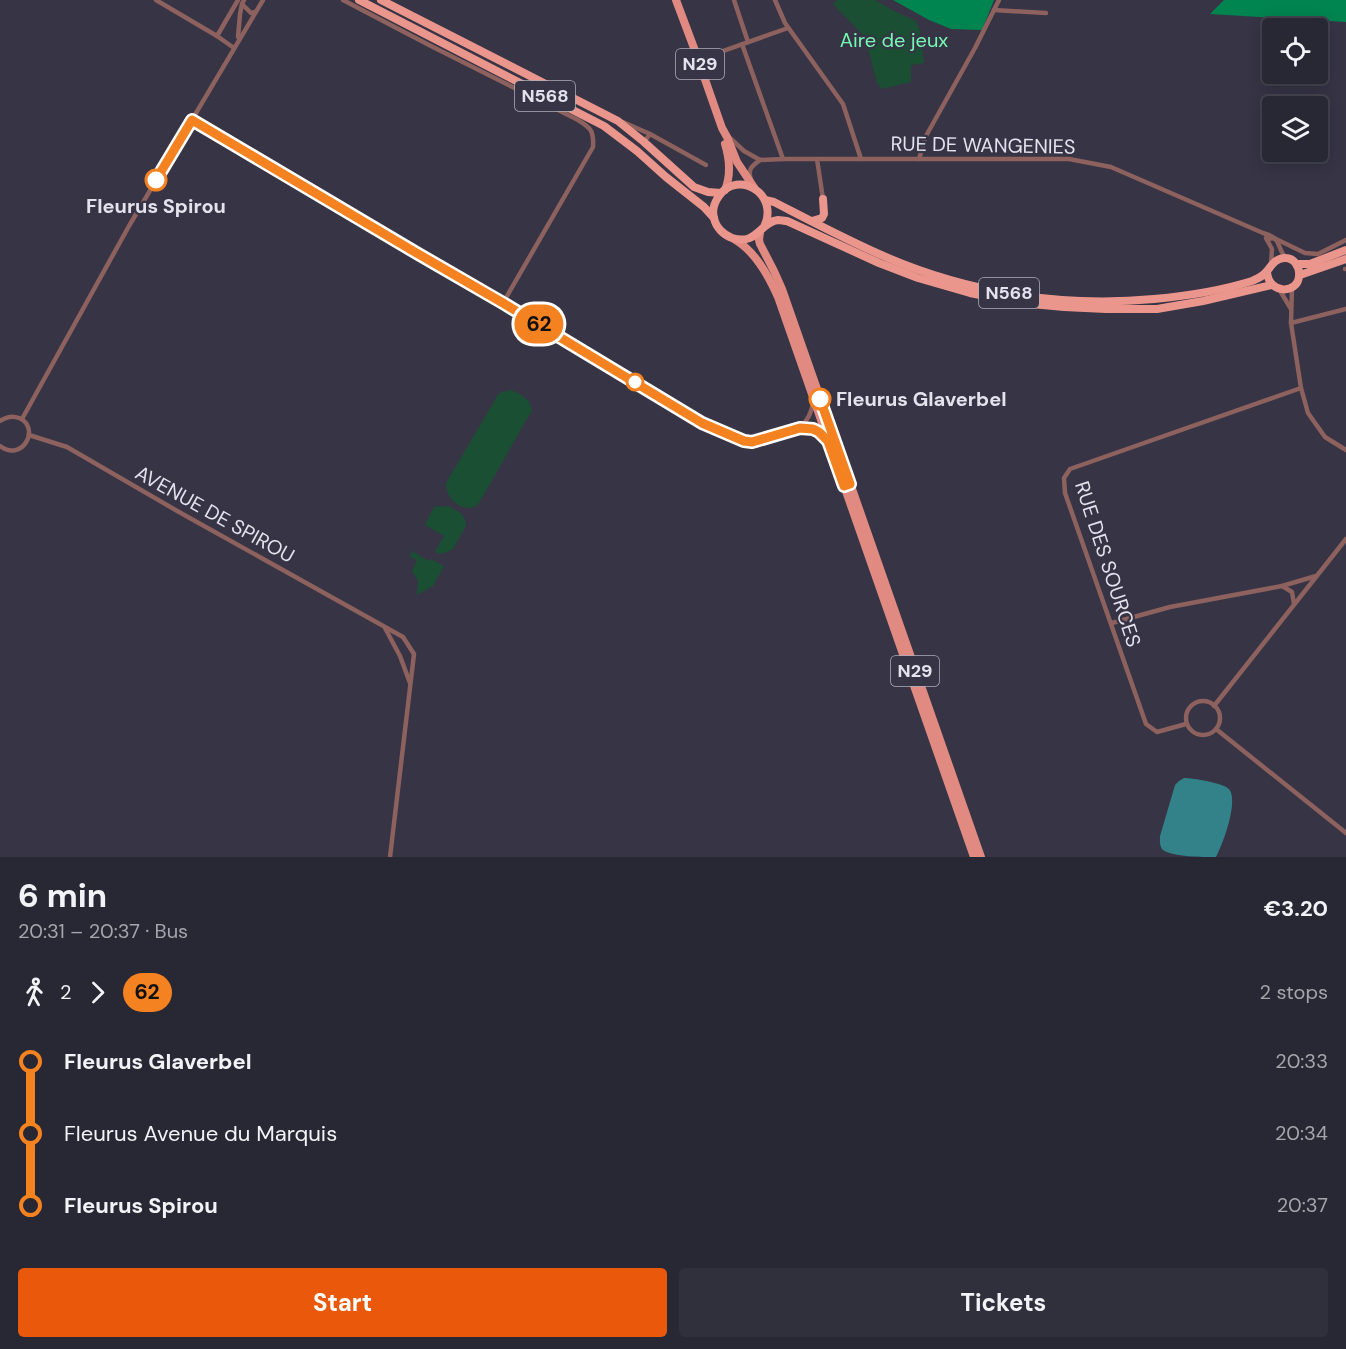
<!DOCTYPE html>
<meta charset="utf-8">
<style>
:root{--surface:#282734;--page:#302f3c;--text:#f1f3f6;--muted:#a5a5ac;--line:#44444f;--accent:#ea580c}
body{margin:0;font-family:"DM Sans",sans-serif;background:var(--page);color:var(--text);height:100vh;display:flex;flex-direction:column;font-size:22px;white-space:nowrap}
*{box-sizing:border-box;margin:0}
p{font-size:20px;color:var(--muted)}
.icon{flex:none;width:33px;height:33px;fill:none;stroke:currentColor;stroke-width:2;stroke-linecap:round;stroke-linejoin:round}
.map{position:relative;height:857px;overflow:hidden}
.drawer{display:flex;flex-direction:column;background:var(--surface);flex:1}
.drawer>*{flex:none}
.badge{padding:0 12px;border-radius:20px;font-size:21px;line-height:39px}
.tools{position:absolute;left:1262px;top:18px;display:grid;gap:12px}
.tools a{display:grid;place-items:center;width:66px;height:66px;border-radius:6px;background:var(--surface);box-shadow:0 3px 15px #0003,0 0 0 2px var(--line);font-size:30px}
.map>.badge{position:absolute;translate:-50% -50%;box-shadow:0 0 0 3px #fff}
.legs{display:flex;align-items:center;gap:9px;height:66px;padding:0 18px;font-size:20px}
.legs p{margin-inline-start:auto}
.head{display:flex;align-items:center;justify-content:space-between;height:102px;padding:0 18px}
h1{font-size:33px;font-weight:700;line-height:45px}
.button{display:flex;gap:12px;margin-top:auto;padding:12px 18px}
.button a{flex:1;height:69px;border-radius:6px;background:var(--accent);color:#fff;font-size:24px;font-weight:700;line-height:69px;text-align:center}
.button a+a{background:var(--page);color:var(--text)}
ul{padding:0 18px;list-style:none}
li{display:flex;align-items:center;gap:21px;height:72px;font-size:22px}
li i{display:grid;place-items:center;width:9px;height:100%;margin:0 8px;background:currentColor}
li i::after{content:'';width:15px;height:15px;margin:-8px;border:4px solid;border-radius:50%;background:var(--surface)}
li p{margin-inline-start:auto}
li:first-child i{background:linear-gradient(#0000 50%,currentColor 0)}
li:last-child i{background:linear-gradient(currentColor 50%,#0000 0)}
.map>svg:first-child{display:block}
.green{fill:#1b4f34}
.forest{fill:#008450}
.water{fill:#338289}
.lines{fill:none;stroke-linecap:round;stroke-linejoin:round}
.minor{stroke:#8d615d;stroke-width:4.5}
.primary{stroke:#e18a81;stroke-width:8}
.trunk{stroke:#eb968c;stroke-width:8}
.line-1-casing{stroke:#fff;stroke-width:14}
.line-1{stroke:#f58220;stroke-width:9}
.stop-1-dot{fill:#fff;stroke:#f58220;stroke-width:3}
.labels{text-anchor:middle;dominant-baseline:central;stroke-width:4.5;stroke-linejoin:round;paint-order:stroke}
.shield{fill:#363445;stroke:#afaebb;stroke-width:1.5}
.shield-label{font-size:18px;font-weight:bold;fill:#e3e2ed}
.park-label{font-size:20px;fill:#74fbb3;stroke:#363445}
.street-label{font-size:20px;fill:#e3e2ed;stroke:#363445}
.stop-label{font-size:20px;font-weight:bold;fill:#e3e2ed;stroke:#363445}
</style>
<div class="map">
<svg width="1346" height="857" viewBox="0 0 1346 857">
<rect width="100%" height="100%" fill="#363445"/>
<!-- green -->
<g class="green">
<polygon points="837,0 875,0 894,11 916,21 920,31 924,63 911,65 911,82 882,89 877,83 865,37 833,4"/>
<path d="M 511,390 C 521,395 530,398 532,410 L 478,505 C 475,506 471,508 468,508 C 455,507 446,495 446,483 L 499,393 Z"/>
<polygon points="448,506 461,513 465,520 466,526 453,549 442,554 435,552 444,536 425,525 434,507"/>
<polygon points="412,551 429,561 431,559 444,566 433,586 417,595 418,581 412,571 417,560 410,557"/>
</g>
<!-- forest -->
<g class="forest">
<polygon points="893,0 994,0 982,30 951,29 929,20"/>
<polygon points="1224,0 1346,0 1346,22 1210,14"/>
</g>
<!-- water -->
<path class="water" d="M 1184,778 C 1193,778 1223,783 1229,789 C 1239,801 1223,844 1216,857 C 1203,857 1173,857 1163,850 C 1159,846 1160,840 1160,836 L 1175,785 L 1179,781 Z"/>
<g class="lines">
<!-- minor -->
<g class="minor">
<polyline points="156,0 217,36 234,48"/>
<polyline points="244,0 242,4 251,13 255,12"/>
<path d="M 343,0 L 429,45 L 578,120 C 591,128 594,131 593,147 L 503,303"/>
<polyline points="734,0 748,42"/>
<polyline points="775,0 785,23 843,104 861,159"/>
<polyline points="994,10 1046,13"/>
<polyline points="217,36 238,0"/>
<polyline points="238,37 240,14 242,4"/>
<polyline points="742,44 783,159"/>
<polyline points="709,56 788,28"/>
<polyline points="192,120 420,256 503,303 702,423 744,441 752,442 800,428 813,429 826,438"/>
<polyline points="623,122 650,134 644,142"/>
<polyline points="650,134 706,165"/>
<path d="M 727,137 L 729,137 L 744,151 L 760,160 L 783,159 L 1069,159 L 1111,167 L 1263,233 C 1283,239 1275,244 1285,257"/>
<polyline points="817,159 823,199"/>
<polyline points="919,159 926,136 975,48 999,0"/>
<path d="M 751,179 C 747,169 753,165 760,160"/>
<polyline points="1266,238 1272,249 1271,264"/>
<polyline points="1267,240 1272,238 1276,239 1305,253 1318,254 1346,240"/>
<polyline points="1345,269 1346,269"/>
<polyline points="1292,287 1291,323 1301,388 1308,413 1325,437 1346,450"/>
<polyline points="1279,289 1291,309"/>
<polyline points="1291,323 1346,309"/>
<polyline points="22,419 129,226 263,0"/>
<path d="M 0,421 C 6,417 12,415 19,418 C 41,427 23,463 0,446"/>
<path d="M 800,428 C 808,420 812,413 813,402"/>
<polyline points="29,435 67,447 179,512 403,637 414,654 390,857"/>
<polyline points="1282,586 1292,592 1294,604"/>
<polyline points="1112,623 1170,607 1282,586 1316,576"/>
<polyline points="385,628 400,656 410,683"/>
<circle cx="1203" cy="718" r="17"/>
<polyline points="1214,706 1346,539"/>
<polyline points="1186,724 1157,732 1146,724 1065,493 1064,478 1070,469 1301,388"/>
<polyline points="1216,729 1346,833"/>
</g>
<!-- primary -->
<g class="primary">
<polyline points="676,0 694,48 722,128 727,137 737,162 755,189"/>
<path d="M 725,190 C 731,175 730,160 725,144"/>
<polyline points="760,232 759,240 760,244 774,271 782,289 981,857"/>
<path d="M 734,239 C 755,251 768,275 778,297 L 974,857"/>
</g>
<!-- trunk -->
<g class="trunk">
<polyline points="359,0 604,126 637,151 666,177 704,207 714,218"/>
<polyline points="381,0 618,121 644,142 694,187 708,192 721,193"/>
<path d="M 765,200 L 774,202 C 809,220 843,238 879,254 C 964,292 1061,308 1154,299 C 1187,296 1220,291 1252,281 C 1257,279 1264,275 1267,271 C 1272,265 1275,259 1284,258 C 1294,257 1300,267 1299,276 C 1298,294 1269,295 1267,272"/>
<polyline points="812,221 822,218 824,214 823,199"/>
<path d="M 764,227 C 780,194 738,169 719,196 C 714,203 712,211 714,218 C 716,228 724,235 732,238 C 757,246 760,222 778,220 C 781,220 784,221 787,221 L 879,263 L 918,278 L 970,293 L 1021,303 L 1064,307 L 1106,309 L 1157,309 L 1203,301 L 1272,285"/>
<polyline points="1297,264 1310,264 1346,250"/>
<polyline points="1300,275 1346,259"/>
</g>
</g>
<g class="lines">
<!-- line-1 casing -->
<g class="line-1-casing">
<polyline id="line-1" points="156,180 192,120 420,255 503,303 702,423 744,441 752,442 800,428 813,429 819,432 828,441 844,486 850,484 820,399"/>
</g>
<!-- line-1 -->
<use href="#line-1" class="line-1"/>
</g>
<!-- markers -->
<g class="stop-1-dot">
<circle cx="156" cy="180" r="10"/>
<circle cx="635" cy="382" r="8"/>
<circle cx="820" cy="399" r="10"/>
</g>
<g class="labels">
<!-- shield labels -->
<g class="shield">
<rect x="676" y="49" width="48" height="30" rx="4.5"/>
<rect x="515" y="81" width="60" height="30" rx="4.5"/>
<rect x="979" y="278" width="60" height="30" rx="4.5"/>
<rect x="891" y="656" width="48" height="30" rx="4.5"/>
</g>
<g class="shield-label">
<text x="700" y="64">N29</text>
<text x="545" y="96">N568</text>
<text x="1009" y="293">N568</text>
<text x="915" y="671">N29</text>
</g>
<!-- park labels -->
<g class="park-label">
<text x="894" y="40">Aire de jeux</text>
</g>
<!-- street labels -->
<g class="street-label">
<text transform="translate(983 145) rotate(1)">RUE DE WANGENIES</text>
<text transform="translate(215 514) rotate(29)">AVENUE DE SPIROU</text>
<text transform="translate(1108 564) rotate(72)">RUE DES SOURCES</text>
</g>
<!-- stop labels -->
<g class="stop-label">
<text x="156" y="206">Fleurus Spirou</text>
<text x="836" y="399" text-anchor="start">Fleurus Glaverbel</text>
</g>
</g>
</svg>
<div class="tools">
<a><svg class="icon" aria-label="locate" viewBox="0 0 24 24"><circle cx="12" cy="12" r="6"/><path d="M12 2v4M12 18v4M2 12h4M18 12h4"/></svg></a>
<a><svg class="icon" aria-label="layers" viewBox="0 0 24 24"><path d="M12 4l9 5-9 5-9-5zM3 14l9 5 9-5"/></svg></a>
</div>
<b class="badge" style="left:539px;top:324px;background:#f58220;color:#111">62</b>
</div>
<section class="drawer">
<div class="head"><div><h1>6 min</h1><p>20:31 – 20:37 · Bus</p></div><b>€3.20</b></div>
<div class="legs"><svg class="icon" aria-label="walk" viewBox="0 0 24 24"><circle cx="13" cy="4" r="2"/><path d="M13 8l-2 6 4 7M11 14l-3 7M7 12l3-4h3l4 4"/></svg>2<svg class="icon" aria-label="forward" viewBox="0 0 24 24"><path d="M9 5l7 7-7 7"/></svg><b class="badge" style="background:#f58220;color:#111">62</b><p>2 stops</p></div>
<ul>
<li><i style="color:#f58220"></i><b>Fleurus Glaverbel</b><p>20:33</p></li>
<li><i style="color:#f58220"></i><span>Fleurus Avenue du Marquis</span><p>20:34</p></li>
<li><i style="color:#f58220"></i><b>Fleurus Spirou</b><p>20:37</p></li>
</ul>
<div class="button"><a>Start</a><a>Tickets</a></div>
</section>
